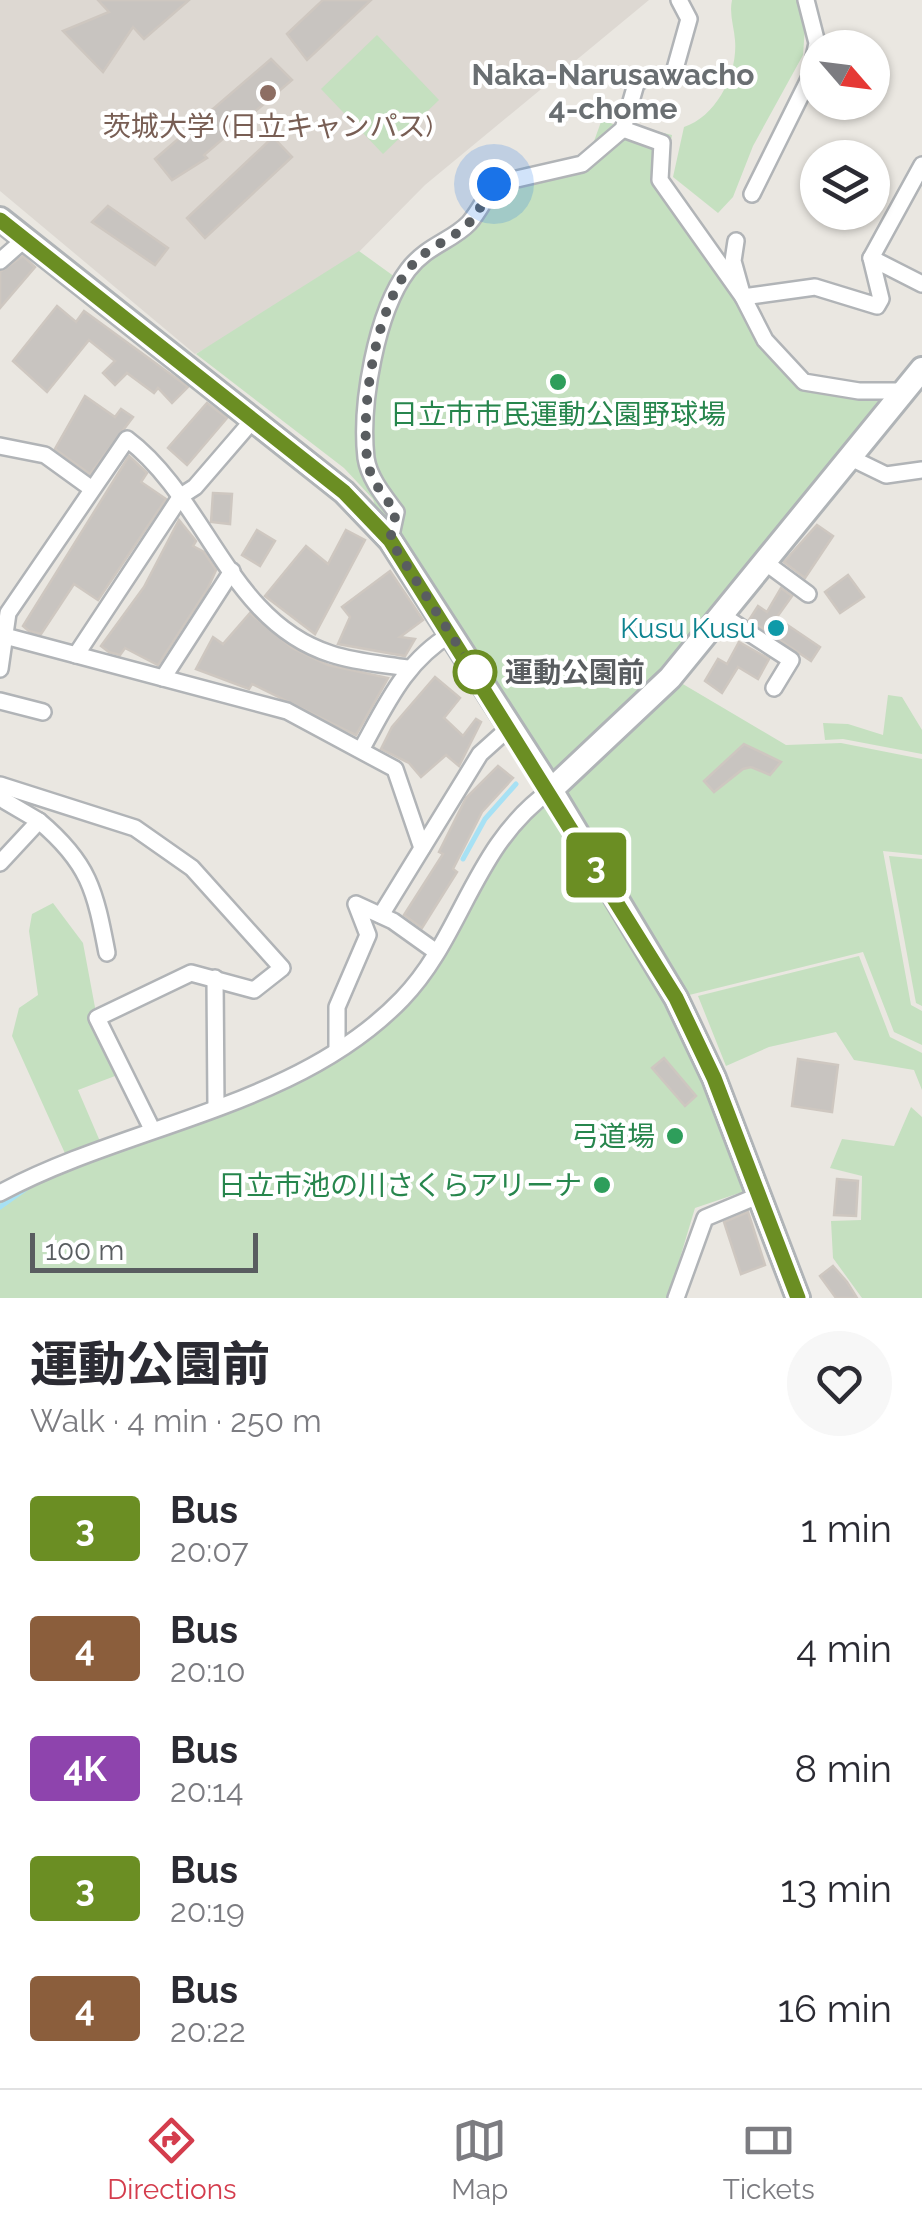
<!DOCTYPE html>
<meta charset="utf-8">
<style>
:root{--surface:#fff;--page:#f7f7f7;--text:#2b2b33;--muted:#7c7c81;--line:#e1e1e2;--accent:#d43d4d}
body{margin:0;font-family:Raleway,"Noto Sans JP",sans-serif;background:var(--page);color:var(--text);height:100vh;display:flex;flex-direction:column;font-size:38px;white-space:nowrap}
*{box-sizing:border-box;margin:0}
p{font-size:32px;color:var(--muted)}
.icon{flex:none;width:55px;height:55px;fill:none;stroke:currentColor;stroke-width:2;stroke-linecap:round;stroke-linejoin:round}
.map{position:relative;height:1298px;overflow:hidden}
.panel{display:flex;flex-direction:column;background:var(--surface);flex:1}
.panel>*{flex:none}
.badge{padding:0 20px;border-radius:8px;font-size:35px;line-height:65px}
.needle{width:65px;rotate:118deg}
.controls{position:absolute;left:800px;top:30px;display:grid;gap:20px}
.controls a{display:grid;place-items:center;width:90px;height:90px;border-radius:50%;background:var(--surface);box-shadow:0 2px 8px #0004;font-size:50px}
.scale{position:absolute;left:30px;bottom:25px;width:228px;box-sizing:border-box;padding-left:10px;border:5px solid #595d60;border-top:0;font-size:28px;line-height:35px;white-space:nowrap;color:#595d60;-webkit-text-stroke:8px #fff;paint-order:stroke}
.you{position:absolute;width:50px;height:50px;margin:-25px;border:8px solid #fff;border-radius:50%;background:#1a73e8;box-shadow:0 0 0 15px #1a73e833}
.map>.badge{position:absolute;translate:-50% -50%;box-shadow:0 0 0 5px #fff}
.round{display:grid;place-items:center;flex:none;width:105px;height:105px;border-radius:52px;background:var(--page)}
.summary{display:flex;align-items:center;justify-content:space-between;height:170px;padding:0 30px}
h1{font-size:48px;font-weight:800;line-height:75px}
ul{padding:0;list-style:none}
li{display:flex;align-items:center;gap:30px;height:120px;padding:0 30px}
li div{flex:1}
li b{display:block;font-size:38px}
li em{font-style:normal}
li .badge{min-width:110px;font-weight:700;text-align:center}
.tabs{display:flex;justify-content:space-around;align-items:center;height:140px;border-top:2px solid var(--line);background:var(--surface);font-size:28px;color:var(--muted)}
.tabs a{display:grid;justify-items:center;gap:5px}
.tabs .current{color:var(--accent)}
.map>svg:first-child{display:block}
.education{fill:#ddd8d2}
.green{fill:#c5e0c0}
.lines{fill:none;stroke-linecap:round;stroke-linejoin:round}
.stream{stroke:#a7e1f4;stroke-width:5}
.building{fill:#c8c4c0;stroke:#cec7c0;stroke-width:2.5}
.street-casing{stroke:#b1b4b7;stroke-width:20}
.secondary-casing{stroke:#b0b4b7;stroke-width:28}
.street{stroke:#fff;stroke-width:15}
.secondary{stroke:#fff;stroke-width:22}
.line-casing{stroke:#fff;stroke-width:22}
.line{stroke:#6b8e23;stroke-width:15}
.walk{stroke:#595d60;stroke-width:10;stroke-dasharray:0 18}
.education-dot{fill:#8d6e63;stroke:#fff;stroke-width:4}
.leisure-dot{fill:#2e9e5b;stroke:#fff;stroke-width:4}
.culture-dot{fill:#0f9aa8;stroke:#fff;stroke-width:4}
.stop-dot{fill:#fff;stroke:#6b8e23;stroke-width:5}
.labels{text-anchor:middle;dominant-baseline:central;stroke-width:8;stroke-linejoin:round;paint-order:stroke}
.education-label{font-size:28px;fill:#785e54;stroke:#fff}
.leisure-label{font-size:28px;fill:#27864d;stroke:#fff;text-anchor:end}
.culture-label{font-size:28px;fill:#0d838f;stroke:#fff;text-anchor:end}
.stop-label{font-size:28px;font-weight:bold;fill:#595d60;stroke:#fff;text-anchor:start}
.neighbourhood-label{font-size:30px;font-weight:bold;fill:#6a6f72;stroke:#fff}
</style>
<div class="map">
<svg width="922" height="1298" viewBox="0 0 922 1298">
<rect width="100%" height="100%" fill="#eae7e1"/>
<!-- education -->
<polygon class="education" points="0,0 649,0 425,185 349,262 259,321 195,354 0,191"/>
<!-- green -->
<g class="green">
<path d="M 732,0 L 799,0 L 806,14 L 803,55 L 753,146 L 733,197 L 718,213 L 673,177 L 684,127 C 717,116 738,73 735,40 C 734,27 729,14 732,0 Z"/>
<polygon points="377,35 439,100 383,154 321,89"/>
<polygon points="602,119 623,129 630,125 672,135 664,178 758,327 814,386 902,395 671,677 786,745 841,743 922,759 922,855 883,851 911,1005 922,1011 922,1045 894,1032 863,952 677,998 757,1187 695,1208 668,1298 0,1298 0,1193 68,1160 12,1036 19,1008 38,995 29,931 32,914 53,903 83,943 97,1018 123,1073 78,1090 102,1146 311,1066 403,999 503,833 550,790 382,529 373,499 344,468 196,354 359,251 395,277 524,167 588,158"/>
<polygon points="888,695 902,697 922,730 922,754 843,739 825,740 823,723 848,724 883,735"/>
<polygon points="889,856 922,859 922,1006 916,1003"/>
<polygon points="859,956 890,1037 922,1053 922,1090 914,1070 854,1060 836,1032 769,1047 726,1066 698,996"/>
<polygon points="911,1107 922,1117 922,1298 862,1298 833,1258 831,1221 861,1220 862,1176 830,1168 842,1139 894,1146"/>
</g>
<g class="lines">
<!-- stream -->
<g class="stream">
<polyline points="463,859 485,819 516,784"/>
<polyline points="284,1088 314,1073"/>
<polyline points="0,1207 31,1185"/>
</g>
</g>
<!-- building -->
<g class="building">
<polygon points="98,0 189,0 144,39 133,27 103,72 63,31 109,12"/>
<polygon points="323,0 371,0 307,60 287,34"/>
<polygon points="271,59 292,80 204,155 207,158 172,180 155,159"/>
<polygon points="273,137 292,157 205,238 187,218"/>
<polygon points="108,206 168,248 155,265 92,222"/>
<polygon points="23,256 35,267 0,308 0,272"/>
<polygon points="57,306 76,322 84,311 188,387 172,403 158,388 154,393 127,373 115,385 103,373 115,361 89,340 47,392 13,361"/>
<polygon points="85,396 115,417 121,409 133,417 90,474 55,449"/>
<polygon points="207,403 227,418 187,465 168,448"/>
<polygon points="129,456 147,473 141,482 166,499 98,600 74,584 41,634 29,631 23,626"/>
<polygon points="213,493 232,494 230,524 211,522"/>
<polygon points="179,520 196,541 193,546 204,552 216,570 208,588 158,665 125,648 120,655 109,652 101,646 144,587"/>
<polygon points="817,525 833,536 805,578 784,562"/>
<polygon points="257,530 275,541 260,566 242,555"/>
<polygon points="346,530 365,540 315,634 265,596 306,546 328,564"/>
<polygon points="390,571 423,620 400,637 415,639 405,656 338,644 350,617 342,607"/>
<polygon points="848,575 864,597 840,613 825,592"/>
<polygon points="781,588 792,596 767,631 749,620 758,606 767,612"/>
<polygon points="250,613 292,648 328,665 388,678 356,735 252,684 249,689 196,669 213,637 223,644"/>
<polygon points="783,622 820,647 811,661 768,632"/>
<polygon points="739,642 769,659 758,679 738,667 722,693 705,681 718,659 727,664"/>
<polygon points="435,677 460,698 444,718 463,736 476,719 481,722 459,766 446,755 421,777 409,763 381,749 392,727"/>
<polygon points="744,744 781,762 770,775 751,767 743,769 714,792 704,781"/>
<polygon points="498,766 513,778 482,812 453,869 457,872 422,928 404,915 443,854 439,852 466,798"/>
<polygon points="664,1058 696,1096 685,1106 652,1068"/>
<polygon points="798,1059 838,1065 832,1112 792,1106"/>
<polygon points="837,1179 858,1181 856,1216 834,1215"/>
<polygon points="748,1212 765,1265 741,1274 724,1222"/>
<polygon points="833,1266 847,1282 857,1298 836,1298 820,1276"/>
</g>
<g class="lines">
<!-- street casing -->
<g class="street-casing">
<g id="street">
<polyline points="623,129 662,143 660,180 743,297 765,340 804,382 859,391 904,391"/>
<polyline points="752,194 810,77 817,43 806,0"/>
<polyline points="736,241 733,261 743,297 815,287 877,306 881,299 871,258 922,284"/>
<polyline points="871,258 922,165"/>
<polyline points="0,261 24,240"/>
<polyline points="0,446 45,455 92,489"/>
<polyline points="851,458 886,475 922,470"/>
<path d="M 390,540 L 396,512 C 384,496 369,478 366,458 C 360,405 376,312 408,270 C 427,245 452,241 469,223 C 479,212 486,196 495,184 L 582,164 L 623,129 L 636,84 L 645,77 L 673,76 L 689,19 L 679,0"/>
<polyline points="766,563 808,594"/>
<polyline points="723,616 791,660 774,688"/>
<polyline points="5,636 287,711 395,769 422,848"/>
<polyline points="76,655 181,496 195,487 252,421"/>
<path d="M 0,669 L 8,613 L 127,439 C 206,498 229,622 331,654 C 355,662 382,664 407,668"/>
<polyline points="163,678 232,571"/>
<polyline points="0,701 43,712"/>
<path d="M 361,750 C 386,705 405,661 451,634"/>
<polyline points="0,785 135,828 192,868 282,968 254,990 191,973 97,1018 152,1129"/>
<path d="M 39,821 C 89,863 95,890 107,953"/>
<polyline points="0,863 39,821 5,801 2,786"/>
<polyline points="381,915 480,754 510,727"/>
<polyline points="215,978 216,1106"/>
<polyline points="337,1049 337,1007 368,935 356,904 393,921 435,951"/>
<path d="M 0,1193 C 128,1124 297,1108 402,999 C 463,936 473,845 551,790"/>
<polyline points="676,1298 705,1218 760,1195"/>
</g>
</g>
<!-- secondary casing -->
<g class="secondary-casing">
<g id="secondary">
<polyline points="0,219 344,492 390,540 551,790 676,998 714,1078 798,1298"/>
<polyline points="551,790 670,678 922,369"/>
</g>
</g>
<!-- street -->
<use href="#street" class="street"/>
<!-- secondary -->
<use href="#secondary" class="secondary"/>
</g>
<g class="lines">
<!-- line casing -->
<g class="line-casing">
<polyline id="line" points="0,220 344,492 390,540 676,998 714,1078 798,1298"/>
</g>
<!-- line -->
<use href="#line" class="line"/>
<!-- walk -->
<path class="walk" d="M 475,672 L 390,540 L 396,512 C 384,496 369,479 367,458 C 361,405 375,313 408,270 C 427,245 452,241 469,223 C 479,212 486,196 494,184"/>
</g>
<!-- markers -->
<circle class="education-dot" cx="268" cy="93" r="10"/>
<g class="leisure-dot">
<circle cx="558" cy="382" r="10"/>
<circle cx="675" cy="1136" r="10"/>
<circle cx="602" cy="1185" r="10"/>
</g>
<circle class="culture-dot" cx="776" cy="628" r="10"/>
<circle class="stop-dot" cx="475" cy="672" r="20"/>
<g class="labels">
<!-- education labels -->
<g class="education-label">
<text x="268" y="126">茨城大学 (日立キャンパス)</text>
</g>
<!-- leisure labels -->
<g class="leisure-label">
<text x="558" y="414" text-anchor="middle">日立市市民運動公園野球場</text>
<text x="655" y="1136">弓道場</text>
<text x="582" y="1185">日立市池の川さくらアリーナ</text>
</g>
<!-- culture labels -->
<g class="culture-label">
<text x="756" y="628">Kusu Kusu</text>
</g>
<!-- stop labels -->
<g class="stop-label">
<text x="505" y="672">運動公園前</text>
</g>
<!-- neighbourhood labels -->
<g class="neighbourhood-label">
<text x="613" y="74">Naka-Narusawacho<tspan x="613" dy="34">4-chome</tspan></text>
</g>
</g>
</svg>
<div class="controls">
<a><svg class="needle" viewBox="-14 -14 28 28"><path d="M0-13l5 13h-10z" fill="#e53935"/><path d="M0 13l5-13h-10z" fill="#7c7c81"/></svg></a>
<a><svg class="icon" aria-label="layers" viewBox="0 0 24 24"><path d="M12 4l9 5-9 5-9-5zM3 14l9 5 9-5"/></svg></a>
</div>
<div class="scale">100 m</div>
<div class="you" style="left:494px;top:184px"></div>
<b class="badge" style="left:596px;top:865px;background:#6b8e23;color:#fff">3</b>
</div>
<section class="panel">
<div class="summary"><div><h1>運動公園前</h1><p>Walk · 4 min · 250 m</p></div><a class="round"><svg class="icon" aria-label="heart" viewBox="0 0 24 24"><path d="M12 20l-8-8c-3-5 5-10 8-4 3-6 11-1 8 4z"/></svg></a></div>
<ul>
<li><span class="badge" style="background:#6b8e23;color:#fff">3</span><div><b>Bus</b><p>20:07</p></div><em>1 min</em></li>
<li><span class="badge" style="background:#8b5e3c;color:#fff">4</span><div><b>Bus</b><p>20:10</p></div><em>4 min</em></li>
<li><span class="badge" style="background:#8e44ad;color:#fff">4K</span><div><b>Bus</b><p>20:14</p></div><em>8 min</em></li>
<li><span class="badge" style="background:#6b8e23;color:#fff">3</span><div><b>Bus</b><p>20:19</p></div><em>13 min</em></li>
<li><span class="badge" style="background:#8b5e3c;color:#fff">4</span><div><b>Bus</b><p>20:22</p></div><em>16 min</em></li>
</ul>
</section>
<nav class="tabs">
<a class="current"><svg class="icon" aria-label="directions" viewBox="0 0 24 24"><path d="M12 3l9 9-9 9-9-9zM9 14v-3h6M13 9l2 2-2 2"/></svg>Directions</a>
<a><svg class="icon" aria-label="map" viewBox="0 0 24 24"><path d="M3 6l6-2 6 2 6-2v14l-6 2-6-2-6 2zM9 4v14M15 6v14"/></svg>Map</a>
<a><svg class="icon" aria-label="tickets" viewBox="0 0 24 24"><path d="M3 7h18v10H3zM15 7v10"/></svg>Tickets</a>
</nav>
